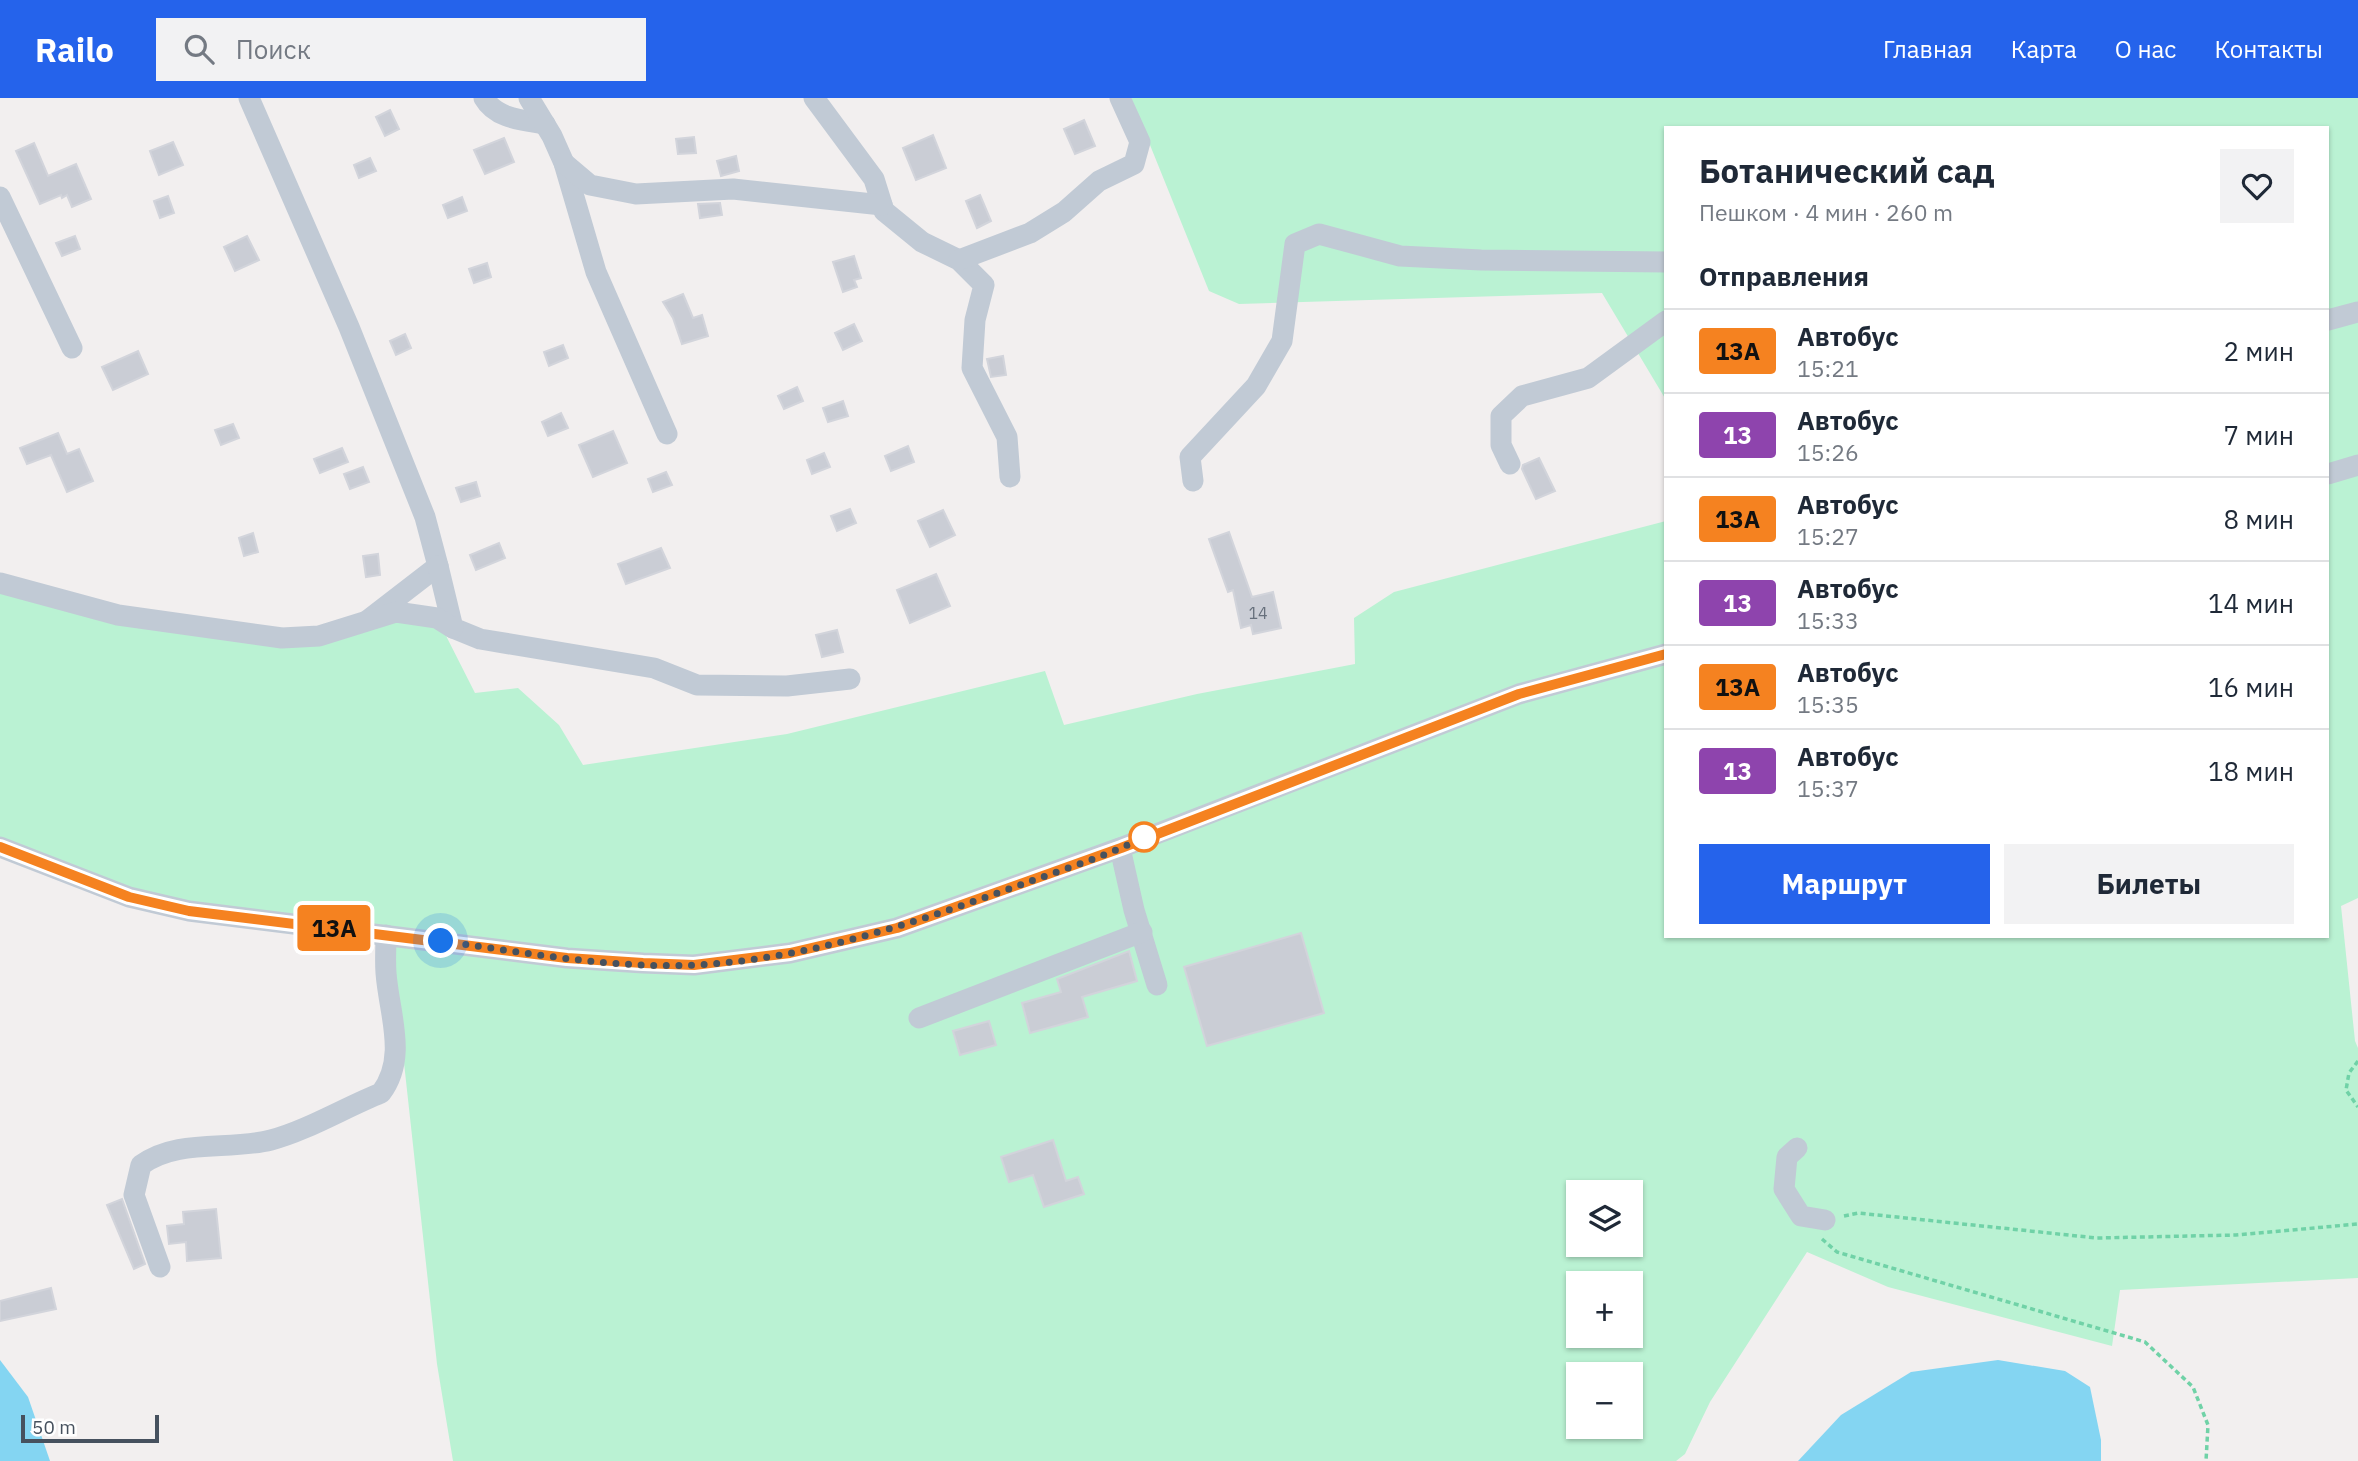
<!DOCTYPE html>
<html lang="ru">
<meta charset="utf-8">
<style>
:root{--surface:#fff;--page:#f2f2f3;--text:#1f2937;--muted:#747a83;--line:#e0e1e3;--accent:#2563eb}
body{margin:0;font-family:"IBM Plex Sans",sans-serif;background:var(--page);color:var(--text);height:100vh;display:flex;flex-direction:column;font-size:26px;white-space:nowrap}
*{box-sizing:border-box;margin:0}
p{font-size:23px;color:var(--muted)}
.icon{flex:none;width:38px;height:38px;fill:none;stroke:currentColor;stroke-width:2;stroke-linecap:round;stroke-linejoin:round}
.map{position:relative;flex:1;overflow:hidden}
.side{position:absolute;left:1664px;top:28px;width:665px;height:812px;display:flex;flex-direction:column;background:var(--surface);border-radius:0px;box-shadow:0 2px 5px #0004}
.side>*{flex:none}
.badge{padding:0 14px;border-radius:5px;font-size:24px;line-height:46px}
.fabs{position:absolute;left:1566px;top:1082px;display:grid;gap:14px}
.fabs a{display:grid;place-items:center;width:77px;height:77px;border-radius:0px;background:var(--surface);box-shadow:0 2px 5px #0004;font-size:35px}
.scale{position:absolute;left:21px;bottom:18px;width:138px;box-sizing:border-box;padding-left:7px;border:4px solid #46515e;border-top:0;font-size:19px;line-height:24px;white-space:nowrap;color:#46515e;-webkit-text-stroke:5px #fff;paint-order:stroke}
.you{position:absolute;width:35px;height:35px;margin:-18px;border:5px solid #fff;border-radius:50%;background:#1a73e8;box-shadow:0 0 0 10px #1a73e833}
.map>.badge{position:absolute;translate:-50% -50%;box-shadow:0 0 0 4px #fff}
h2{padding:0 35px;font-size:26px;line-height:63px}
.round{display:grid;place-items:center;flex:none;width:74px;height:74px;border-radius:0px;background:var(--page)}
.overview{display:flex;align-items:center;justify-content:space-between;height:119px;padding:0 35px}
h1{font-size:33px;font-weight:700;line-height:52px}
.button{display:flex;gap:14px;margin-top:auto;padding:14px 35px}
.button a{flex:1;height:80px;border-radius:0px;background:var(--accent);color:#fff;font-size:28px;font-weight:700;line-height:80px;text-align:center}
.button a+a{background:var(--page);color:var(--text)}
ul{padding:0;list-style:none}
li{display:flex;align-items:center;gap:21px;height:84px;padding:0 35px;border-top:2px solid var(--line)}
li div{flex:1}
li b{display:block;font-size:26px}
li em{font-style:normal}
li .badge{min-width:77px;font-weight:700;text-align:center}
header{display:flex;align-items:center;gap:42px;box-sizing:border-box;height:98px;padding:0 35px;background:var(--accent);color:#fff}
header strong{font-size:33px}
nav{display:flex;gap:38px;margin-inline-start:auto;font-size:24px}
.search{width:490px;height:63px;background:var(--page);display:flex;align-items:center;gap:18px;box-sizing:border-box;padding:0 24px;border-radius:0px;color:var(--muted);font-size:26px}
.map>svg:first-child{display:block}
.green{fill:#baf2d3;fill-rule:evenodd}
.water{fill:#84d5f2}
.building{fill:#cacdd5;stroke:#d2d4db;stroke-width:2}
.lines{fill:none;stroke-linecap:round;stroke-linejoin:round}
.path{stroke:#70d2a7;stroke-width:3.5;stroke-dasharray:5 3.5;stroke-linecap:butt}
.minor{stroke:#c1cad5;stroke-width:21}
.line-casing{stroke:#fff;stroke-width:16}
.line{stroke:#f58220;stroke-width:10}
.walk{stroke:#46515e;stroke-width:7;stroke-dasharray:0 12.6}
.stop-dot{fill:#fff;stroke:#f58220;stroke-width:3.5}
.labels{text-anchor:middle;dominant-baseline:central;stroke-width:6;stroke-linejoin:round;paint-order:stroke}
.number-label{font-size:16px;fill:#67707c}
</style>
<header>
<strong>Railo</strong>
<div class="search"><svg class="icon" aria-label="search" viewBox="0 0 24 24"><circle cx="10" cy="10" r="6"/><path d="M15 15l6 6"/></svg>Поиск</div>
<nav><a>Главная</a><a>Карта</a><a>О нас</a><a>Контакты</a></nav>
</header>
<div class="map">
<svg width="2358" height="1363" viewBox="0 0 2358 1363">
<rect width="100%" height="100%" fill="#f2efef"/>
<!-- green -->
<path class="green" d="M 1131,0 L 2358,0 L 2358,800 L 2341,808 L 2355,943 L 2358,950 L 2358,1180 L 2120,1192 L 2112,1248 L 1888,1189 L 1807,1154 L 1710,1304 L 1685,1356 L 1676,1363 L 453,1363 L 437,1266 L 390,837 L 189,813 L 0,749 L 0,485 L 282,540 L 396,514 L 437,520 L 475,595 L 518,590 L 559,627 L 583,667 L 787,636 L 1045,573 L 1064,627 L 1197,596 L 1355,566 L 1354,520 L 1394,494 L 1666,423 L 1666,838 L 2328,838 L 2328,30 L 1666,30 L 1666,302 L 1602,195 L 1239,206 L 1209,193 ZM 1578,1094 L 1631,1094 L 1631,1146 L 1578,1146 ZM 1578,1185 L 1631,1185 L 1631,1237 L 1578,1237 ZM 1578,1276 L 1631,1276 L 1631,1328 L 1578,1328 Z"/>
<!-- water -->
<g class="water">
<polygon points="0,1262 28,1299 50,1363 0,1363"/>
<polygon points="1998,1262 2065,1273 2090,1289 2101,1342 2101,1363 1798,1363 1841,1317 1911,1274"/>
</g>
<!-- building -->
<g class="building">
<polygon points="390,12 399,31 385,38 376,19"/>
<polygon points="1084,22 1095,48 1075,56 1064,31"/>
<polygon points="933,37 946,70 916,82 903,50"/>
<polygon points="694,39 696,55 678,56 676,41"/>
<polygon points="504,40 514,64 485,76 474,52"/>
<polygon points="173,44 183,67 159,77 150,53"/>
<polygon points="34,45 48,78 76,66 91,101 72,109 67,97 62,100 61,97 40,106 16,53"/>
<polygon points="736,58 739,73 721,78 717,63"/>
<polygon points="370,60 376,73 359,80 354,67"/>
<polygon points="980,97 991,123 977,130 966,103"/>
<polygon points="168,98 174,115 160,120 154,103"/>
<polygon points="462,99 467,113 448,120 443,107"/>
<polygon points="720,105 722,117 700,120 698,106"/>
<polygon points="75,138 80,151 62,158 56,145"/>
<polygon points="247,138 259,162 235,173 224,149"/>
<polygon points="854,158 861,180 854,182 857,189 843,194 833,164"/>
<polygon points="487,165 491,179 474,185 469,171"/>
<polygon points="683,196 693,220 702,217 708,238 682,246 673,220 663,204"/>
<polygon points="854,226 862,243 843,252 835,235"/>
<polygon points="405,236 411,250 396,257 390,243"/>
<polygon points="563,247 568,260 549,268 544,254"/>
<polygon points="138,253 148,276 113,292 102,269"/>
<polygon points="1003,258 1006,277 991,279 987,261"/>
<polygon points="797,289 803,303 784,311 778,298"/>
<polygon points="843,303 848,318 828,324 823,310"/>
<polygon points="561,315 568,330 548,338 542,324"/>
<polygon points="233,326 239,340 221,347 215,332"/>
<polygon points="613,333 627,365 593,379 579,347"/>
<polygon points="58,335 67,356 79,351 93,383 67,394 51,357 27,366 20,350"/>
<polygon points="908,348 914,364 891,373 885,358"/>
<polygon points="342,350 348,364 320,375 314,361"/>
<polygon points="824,355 830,369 812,376 807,362"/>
<polygon points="1539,360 1555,393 1536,401 1522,371 1523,367"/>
<polygon points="363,369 369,384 350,391 344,376"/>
<polygon points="666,374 672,387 653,394 648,381"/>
<polygon points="476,384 480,398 461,404 456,390"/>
<polygon points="850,411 856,425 837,433 831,418"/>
<polygon points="943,412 955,437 930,449 918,423"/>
<polygon points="1229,434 1252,499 1273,494 1281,530 1253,536 1251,527 1241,530 1233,492 1228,494 1209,441"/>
<polygon points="253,435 258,454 244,458 239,440"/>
<polygon points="499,445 505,460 476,472 470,457"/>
<polygon points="661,450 670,470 626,486 618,466"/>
<polygon points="378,456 380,477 366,479 363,458"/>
<polygon points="936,476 950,508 910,525 897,492"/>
<polygon points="837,532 843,554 822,559 816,537"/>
<polygon points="1301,835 1324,915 1207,948 1184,869"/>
<polygon points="1129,853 1137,883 1082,899 1088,919 1030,935 1022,905 1061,894 1057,881"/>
<polygon points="989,923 996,947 960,957 953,933"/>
<polygon points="1053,1042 1066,1083 1078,1079 1084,1096 1044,1109 1033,1077 1009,1084 1001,1059"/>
<polygon points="122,1101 145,1166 134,1171 107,1107"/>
<polygon points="216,1111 221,1160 187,1163 186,1144 169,1146 167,1128 184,1126 183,1114"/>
<polygon points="51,1190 56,1211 0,1223 0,1203"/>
</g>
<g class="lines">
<!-- path -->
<g class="path">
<polyline points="2358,963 2349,975 2346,992 2358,1009"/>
<polyline points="1844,1118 1858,1115 2097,1140 2236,1137 2358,1126"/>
<polyline points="1822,1141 1837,1154 2145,1244 2193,1289 2208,1327 2206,1363"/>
</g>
<!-- minor -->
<g class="minor">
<polyline points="249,0 349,229 425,419 438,468 368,522"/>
<path d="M 484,0 C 496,21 523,22 545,26"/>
<polyline points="529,0 552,38 564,65 596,174 667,336"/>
<polyline points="814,0 874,81 884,113 922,144 959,162 984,187 975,222 972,270 1007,339 1010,379"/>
<polyline points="564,65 590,87 636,96 733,91 882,107"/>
<polyline points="0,99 72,250"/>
<polyline points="959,162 1030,135 1064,114 1099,83 1134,66 1140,44 1120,0"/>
<polyline points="2328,222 2358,214"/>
<polyline points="1510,366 1501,347 1501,318 1522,298 1588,280 1666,223"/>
<polyline points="2328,376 2358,367"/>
<polyline points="1193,383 1190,359 1256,288 1282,243 1295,146 1319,136 1400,158 1481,162 1666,164"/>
<polyline points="438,468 453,530 480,541 654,570 697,587 787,588 850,581"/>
<polyline points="0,485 118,517 282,540 319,538 396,514 437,520 453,530"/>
<polyline points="0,749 129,799 189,813 567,860 643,865 694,867 790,855 897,830 1120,750 1519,596 1666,556"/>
<polyline points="1120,750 1134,812 1157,887"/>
<polyline points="919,920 1142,834"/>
<polyline points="1797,1050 1787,1059 1784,1091 1801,1118 1825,1122"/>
<path d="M 160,1169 L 134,1097 L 141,1067 C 178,1040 228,1053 271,1042 C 306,1033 346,1009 381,995 C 408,959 389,916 386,875 C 385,862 386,849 386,837"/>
</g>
</g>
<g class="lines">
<!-- line casing -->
<g class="line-casing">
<polyline id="line" points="0,749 129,799 189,813 567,860 643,865 694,867 790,855 897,830 1121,750 1519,596 1666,556"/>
</g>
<!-- line -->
<use href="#line" class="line"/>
<!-- walk -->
<path class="walk" d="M 441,843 C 524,854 611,871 695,867 C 809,861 914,825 1020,787 C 1061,772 1105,759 1144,739"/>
</g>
<!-- markers -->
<circle class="stop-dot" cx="1144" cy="739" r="14"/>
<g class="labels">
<!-- number labels -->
<g class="number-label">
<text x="1258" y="515">14</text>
</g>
</g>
</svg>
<div class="fabs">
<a><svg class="icon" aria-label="layers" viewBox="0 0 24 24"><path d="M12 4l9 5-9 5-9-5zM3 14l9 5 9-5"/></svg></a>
<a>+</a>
<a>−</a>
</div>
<div class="scale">50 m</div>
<div class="you" style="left:441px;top:843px"></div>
<b class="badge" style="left:334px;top:830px;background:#f58220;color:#111">13А</b>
<section class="side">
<div class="overview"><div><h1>Ботанический сад</h1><p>Пешком · 4 мин · 260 m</p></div><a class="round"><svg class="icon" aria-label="heart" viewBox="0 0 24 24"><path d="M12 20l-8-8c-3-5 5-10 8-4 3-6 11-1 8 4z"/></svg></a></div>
<h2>Отправления</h2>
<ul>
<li><span class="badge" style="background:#f58220;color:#111">13А</span><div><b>Автобус</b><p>15:21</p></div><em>2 мин</em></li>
<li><span class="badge" style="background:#8e44ad;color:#fff">13</span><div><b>Автобус</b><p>15:26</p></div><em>7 мин</em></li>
<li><span class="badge" style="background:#f58220;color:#111">13А</span><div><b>Автобус</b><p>15:27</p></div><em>8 мин</em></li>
<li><span class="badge" style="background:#8e44ad;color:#fff">13</span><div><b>Автобус</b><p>15:33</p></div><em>14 мин</em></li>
<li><span class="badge" style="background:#f58220;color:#111">13А</span><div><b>Автобус</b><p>15:35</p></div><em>16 мин</em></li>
<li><span class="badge" style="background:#8e44ad;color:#fff">13</span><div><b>Автобус</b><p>15:37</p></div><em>18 мин</em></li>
</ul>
<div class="button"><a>Маршрут</a><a>Билеты</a></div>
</section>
</div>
